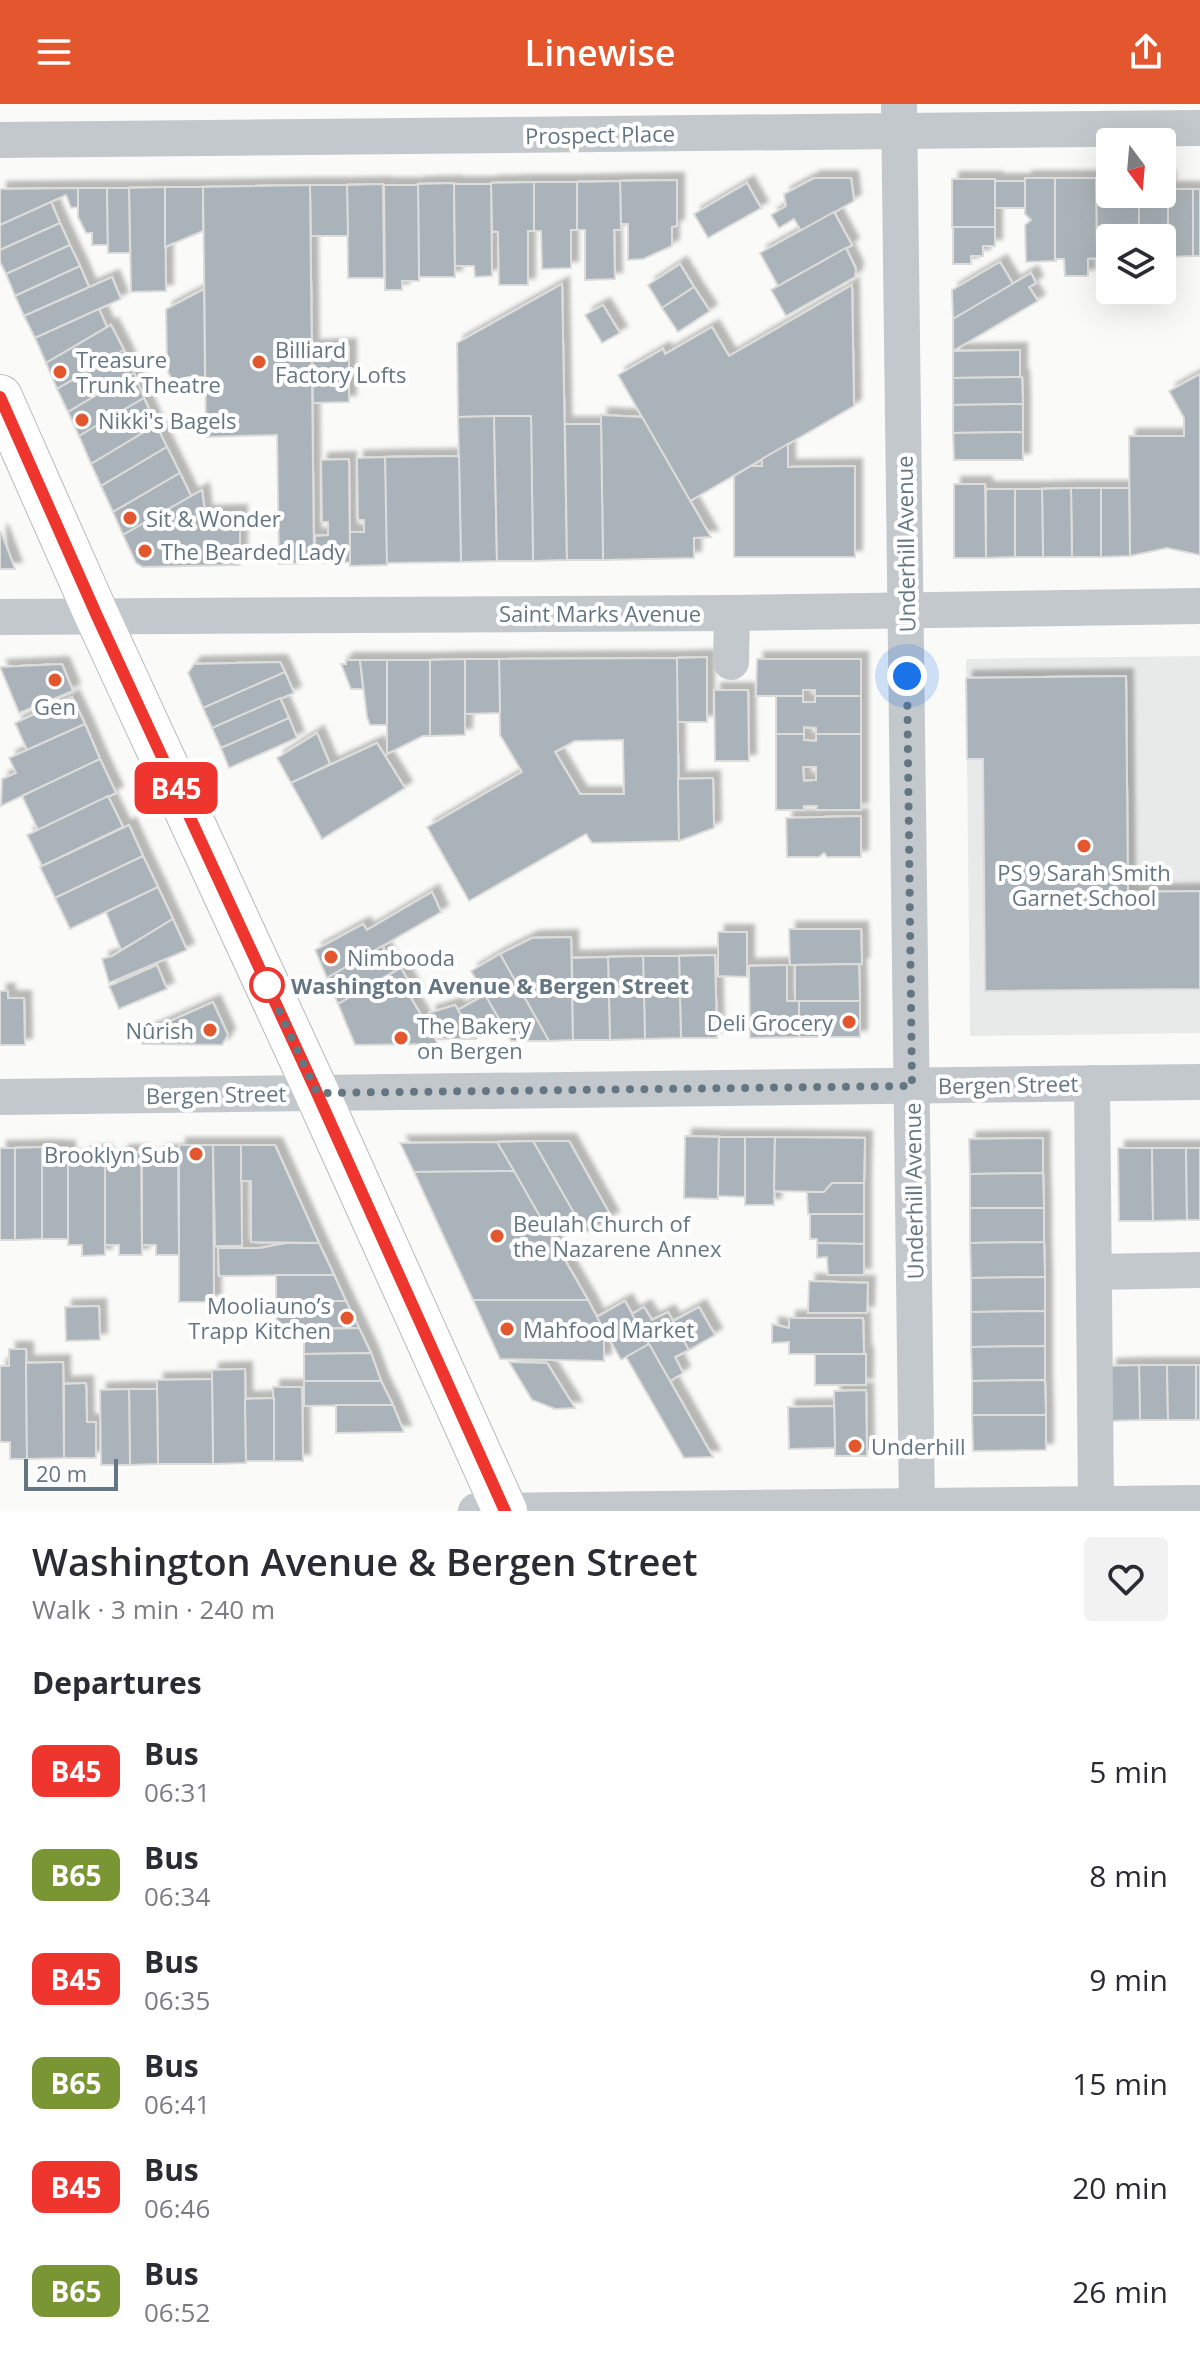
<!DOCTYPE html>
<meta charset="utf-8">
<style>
:root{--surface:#fff;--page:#f2f2f3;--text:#2b2b33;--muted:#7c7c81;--accent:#e4572e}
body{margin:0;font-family:"Open Sans",sans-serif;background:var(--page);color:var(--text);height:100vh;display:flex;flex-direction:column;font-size:30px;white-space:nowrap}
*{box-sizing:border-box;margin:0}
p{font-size:26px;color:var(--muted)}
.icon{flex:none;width:44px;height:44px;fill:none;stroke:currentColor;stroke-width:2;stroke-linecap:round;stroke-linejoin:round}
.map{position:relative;height:1407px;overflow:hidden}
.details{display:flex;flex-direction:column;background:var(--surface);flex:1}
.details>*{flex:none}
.badge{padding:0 16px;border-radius:12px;font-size:28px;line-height:52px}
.needle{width:52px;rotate:164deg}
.controls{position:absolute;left:1096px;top:24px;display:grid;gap:16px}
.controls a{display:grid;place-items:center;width:80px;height:80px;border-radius:8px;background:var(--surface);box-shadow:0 8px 32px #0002;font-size:40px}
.scale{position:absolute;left:24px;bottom:20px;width:94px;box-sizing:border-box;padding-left:8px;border:4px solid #657683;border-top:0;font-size:22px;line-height:28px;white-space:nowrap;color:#657683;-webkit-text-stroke:6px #fff;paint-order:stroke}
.you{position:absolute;width:40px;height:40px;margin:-20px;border:6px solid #fff;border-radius:50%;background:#1a73e8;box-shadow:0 0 0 12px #1a73e833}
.map>.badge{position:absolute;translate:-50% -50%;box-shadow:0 0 0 4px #fff}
h2{padding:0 32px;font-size:30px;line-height:72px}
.round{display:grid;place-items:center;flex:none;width:84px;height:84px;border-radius:8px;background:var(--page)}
.head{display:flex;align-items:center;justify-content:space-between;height:136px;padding:0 32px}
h1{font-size:38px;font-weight:600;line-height:60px}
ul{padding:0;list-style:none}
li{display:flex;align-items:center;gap:24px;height:104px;padding:0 32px}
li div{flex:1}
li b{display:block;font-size:30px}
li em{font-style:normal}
li .badge{min-width:88px;font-weight:700;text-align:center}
header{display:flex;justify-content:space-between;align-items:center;height:104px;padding:0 32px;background:var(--accent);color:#fff;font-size:36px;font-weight:600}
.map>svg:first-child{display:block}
.built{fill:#e8e9e9}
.building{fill:#aab3b9;stroke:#dcdcda;stroke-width:2;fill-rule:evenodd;filter:url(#shadow)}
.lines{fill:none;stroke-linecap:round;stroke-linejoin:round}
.major-casing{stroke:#b5babe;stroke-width:46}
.minor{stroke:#c3c8cc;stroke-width:36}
.major{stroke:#fff;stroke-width:44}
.line-casing{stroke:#fff;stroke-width:18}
.line{stroke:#ee352e;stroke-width:12}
.walk{stroke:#657683;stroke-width:8;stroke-dasharray:0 14.4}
.poi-dot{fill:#e4572e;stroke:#fff;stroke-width:3}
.stop-dot{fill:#fff;stroke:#ee352e;stroke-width:4}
.labels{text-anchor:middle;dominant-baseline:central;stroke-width:8;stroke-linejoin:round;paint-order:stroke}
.street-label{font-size:22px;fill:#657683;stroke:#fff}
.poi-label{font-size:22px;fill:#657683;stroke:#fff;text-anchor:start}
.stop-label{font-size:22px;font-weight:bold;fill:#657683;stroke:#fff;text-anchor:start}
</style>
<header><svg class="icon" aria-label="menu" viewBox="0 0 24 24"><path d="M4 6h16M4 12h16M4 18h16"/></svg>Linewise<svg class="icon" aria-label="share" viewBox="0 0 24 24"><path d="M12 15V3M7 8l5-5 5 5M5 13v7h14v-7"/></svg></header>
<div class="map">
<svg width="1200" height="1407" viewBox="0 0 1200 1407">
<defs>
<filter id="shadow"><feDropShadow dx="7" dy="-7" stdDeviation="2" flood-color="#0004"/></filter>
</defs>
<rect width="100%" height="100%" fill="#fafaf8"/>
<!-- built -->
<polygon class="built" points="1200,552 1200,929 970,932 966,555"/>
<!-- building -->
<g class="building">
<polygon points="1110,73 1110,90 1139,90 1139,134 1110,134 1110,172 1105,172 1105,155 1097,154 1096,74"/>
<polygon points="1162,73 1168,73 1168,154 1162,154 1162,134 1139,134 1139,90 1162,90"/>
<polygon points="814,74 851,74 854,97 801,127 794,115 779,124 771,111 786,102 784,90"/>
<polygon points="1025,74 1055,74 1056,157 1026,158 1025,121 1031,116 1025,110"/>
<polygon points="1055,74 1096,74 1097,154 1088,155 1088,172 1065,172 1064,155 1055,155"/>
<rect x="952" y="75" width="43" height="48"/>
<polygon points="677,76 677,122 672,123 672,142 643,155 628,156 628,120 621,120 620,77"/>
<polygon points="620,77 621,126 614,126 615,175 585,176 585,126 577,126 577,78"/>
<rect x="995" y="77" width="30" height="27"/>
<polygon points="534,78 577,78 577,126 571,126 571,164 542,165 541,127 534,127"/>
<polygon points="534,78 534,127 528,127 528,181 499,181 498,128 492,127 491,79"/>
<polygon points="454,79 455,173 419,173 418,80"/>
<polygon points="747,79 761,104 708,134 694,110"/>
<polygon points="383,80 384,174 348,174 347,81"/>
<polygon points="454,80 491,80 492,172 475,173 474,162 455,162"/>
<polygon points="310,81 347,81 348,132 311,132"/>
<polygon points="310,81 314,459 279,460 277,331 206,333 203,83"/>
<polygon points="384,81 418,81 419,177 402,177 402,186 385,186"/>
<polygon points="165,83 166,187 131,188 129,84"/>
<polygon points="165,83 203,83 203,127 165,143"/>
<polygon points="78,84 107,84 108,141 92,141 92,129 86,129 78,113"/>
<polygon points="78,84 78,103 71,104 66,91 0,121 0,85"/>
<polygon points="107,84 129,84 130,149 108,149"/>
<polygon points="1168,85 1193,85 1193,152 1168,153"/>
<rect x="1193" y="85" width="7" height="67"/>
<polygon points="51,98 60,119 0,146 0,121"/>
<polygon points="834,108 852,141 778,182 760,149"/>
<polygon points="60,119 70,141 6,170 0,158 0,146"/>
<polygon points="953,123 995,123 995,142 983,142 983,152 971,152 971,160 953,160"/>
<polygon points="70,141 80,162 15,192 6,170"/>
<polygon points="846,144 856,165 855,173 786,212 771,186"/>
<polygon points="1000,158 1013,180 953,215 952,186"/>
<polygon points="680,160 694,183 662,204 648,181"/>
<polygon points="80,162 89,183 24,212 15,192"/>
<polygon points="1031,169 1036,179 1029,183 1038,197 953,247 953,215"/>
<polygon points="112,173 121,195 35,234 24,212"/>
<polygon points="562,180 567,456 533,457 531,312 458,313 457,239"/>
<polygon points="852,181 854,302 690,397 618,271 663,245 665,250 712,223 729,252"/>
<polygon points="694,183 710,207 678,228 662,204"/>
<polygon points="204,185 205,273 188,273 174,282 167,265 166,205"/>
<polygon points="603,201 620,229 602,239 585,211"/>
<polygon points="99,205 107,223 46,259 35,234"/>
<polygon points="111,221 124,246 57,285 46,259"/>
<polygon points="349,242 349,298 313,299 312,243"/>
<polygon points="124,246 134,269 68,308 57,285"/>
<polygon points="1020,246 1020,273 953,274 953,247"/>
<polygon points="134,269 144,294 79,332 68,308"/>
<polygon points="1200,270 1200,451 1167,444 1130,452 1129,332 1184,332 1184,314 1169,287"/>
<polygon points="1020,273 1022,273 1023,300 953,301 953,274"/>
<polygon points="144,294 156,321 91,360 79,332"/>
<polygon points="1023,300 1023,328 953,329 953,301"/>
<polygon points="601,311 642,313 711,433 694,434 694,454 603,456"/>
<polygon points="494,312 497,457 461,458 458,313"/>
<polygon points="494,312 531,312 533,457 497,457"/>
<polygon points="565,320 601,320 603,456 567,456"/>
<polygon points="156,321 167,343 101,382 91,360"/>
<polygon points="1023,328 1023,356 954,356 953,329"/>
<polygon points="788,340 788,363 855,362 855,453 734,453 734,372 751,362 762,362 762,355"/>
<polygon points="167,343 180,369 113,408 101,382"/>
<polygon points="459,352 461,458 386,459 385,353"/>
<polygon points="385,353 387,461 350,462 350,428 364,428 364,416 358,416 357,354"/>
<polygon points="349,355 350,458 316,459 315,432 328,431 328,418 322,418 321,356"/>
<polygon points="180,369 191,392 123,431 113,408"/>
<polygon points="954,380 985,380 986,454 954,454"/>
<polygon points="1071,384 1101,384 1101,453 1072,453"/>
<polygon points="1071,384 1072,453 1043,453 1042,385"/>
<polygon points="1101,384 1129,384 1130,452 1101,453"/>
<polygon points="986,385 1015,385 1015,453 986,454"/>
<polygon points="1015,385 1042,385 1043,453 1015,453"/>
<polygon points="202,386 205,409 240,408 240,461 143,463 136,459 123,431"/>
<polygon points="0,428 1,428 15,465 0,465"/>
<polygon points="707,553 707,618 677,618 677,554"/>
<path d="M 677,554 L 679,737 L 592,739 L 586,730 L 469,797 L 427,723 L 522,668 L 500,631 L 499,555 ZM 623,636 L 624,690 L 580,690 L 555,648 L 575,637 Z"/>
<polygon points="465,555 465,631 430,632 430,556"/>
<polygon points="465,555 499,555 500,609 465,610"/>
<polygon points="757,555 861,555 861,592 815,592 815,586 803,586 803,592 756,592"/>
<polygon points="346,556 360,556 363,585 351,585 341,560 346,560"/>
<polygon points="360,556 387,556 387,621 370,621 367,613"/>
<polygon points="387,556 430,556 430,632 423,632 387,650"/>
<polygon points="280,558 285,568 203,604 188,569 194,560"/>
<polygon points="62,560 73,587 19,609 0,563"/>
<polygon points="285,568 294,589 212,624 203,604"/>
<polygon points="1126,572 1128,788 1200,787 1200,885 985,887 983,655 967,655 966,574"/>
<polygon points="714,586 748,586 749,657 715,657"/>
<polygon points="776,592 803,592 803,598 815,598 815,592 861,592 861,630 816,630 816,624 804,623 804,630 776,630"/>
<polygon points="72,593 85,620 27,646 15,619"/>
<polygon points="280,594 289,614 221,644 212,624"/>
<polygon points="289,614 297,634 229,664 221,644"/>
<polygon points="85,620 100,655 1,702 2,675 16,669 9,654"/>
<polygon points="317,629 330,660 291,679 277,654"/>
<path d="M 776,630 L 804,630 L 804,636 L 816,637 L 816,630 L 861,630 L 861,706 L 816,706 L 817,702 L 804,702 L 804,706 L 776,706 ZM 803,663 L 816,663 L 816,676 L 804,677 Z"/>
<polygon points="377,639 405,684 322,735 291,679"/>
<polygon points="100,655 116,689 38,726 22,692"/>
<polygon points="713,674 714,724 679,737 678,675"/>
<polygon points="108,692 123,723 42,762 27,731"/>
<polygon points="861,712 861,753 827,753 824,749 819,753 787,753 786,714"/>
<polygon points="129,721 143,752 55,794 40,763"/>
<polygon points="143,752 158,783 70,825 55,794"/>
<polygon points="158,783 173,815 121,846 106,808"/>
<polygon points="432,788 441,808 327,874 315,846 363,820 367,826"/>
<polygon points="173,815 187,846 109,879 102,855 112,852"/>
<polygon points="789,825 861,825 862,860 790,861"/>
<polygon points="718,828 747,828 747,873 718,872"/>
<polygon points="571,833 573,936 549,937 500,850 532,834"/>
<polygon points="382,842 396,866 338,900 327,874"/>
<polygon points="500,850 549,937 511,937 502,920 471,867"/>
<polygon points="715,851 717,934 681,934 679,852"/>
<polygon points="643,852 679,852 681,934 645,935"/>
<polygon points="643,852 645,935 610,936 608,853"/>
<polygon points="608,853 610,936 573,936 572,854"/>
<polygon points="859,860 860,897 795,897 795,861"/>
<polygon points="157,861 167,885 119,905 109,882"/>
<polygon points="787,861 787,897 799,897 799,933 750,934 749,862"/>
<polygon points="401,864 416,891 411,894 438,940 355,941 338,900"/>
<polygon points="0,887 8,887 8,894 24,894 25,941 0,941"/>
<polygon points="485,891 502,920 475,935 458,906"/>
<rect x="799" y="897" width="61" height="36"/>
<polygon points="213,898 228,931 222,941 142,940 141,930"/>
<polygon points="455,901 458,906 475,935 438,935 429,909"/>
<polygon points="685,1032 719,1033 718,1095 684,1094"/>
<polygon points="719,1033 745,1033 745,1093 718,1092"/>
<polygon points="745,1033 775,1033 774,1101 745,1101"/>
<polygon points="775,1033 865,1034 864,1079 832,1079 824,1088 774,1087"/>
<polygon points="1043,1034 1043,1069 970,1070 969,1035"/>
<polygon points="533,1037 569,1037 612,1114 585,1129"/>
<polygon points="533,1037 578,1116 551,1132 497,1038"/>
<polygon points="497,1038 514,1067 414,1068 400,1039"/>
<polygon points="179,1041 213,1041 214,1198 179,1198"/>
<polygon points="213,1041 241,1041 242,1142 215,1142"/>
<polygon points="241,1041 275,1041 319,1139 251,1138 251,1077 241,1077"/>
<polygon points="42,1043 68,1044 68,1135 42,1135"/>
<polygon points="42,1043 42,1135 15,1136 15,1044"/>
<rect x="0" y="1044" width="15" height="92"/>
<polygon points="1118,1044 1152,1044 1153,1117 1119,1117"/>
<polygon points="1152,1044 1186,1044 1187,1116 1153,1117"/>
<polygon points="1186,1044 1200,1044 1200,1116 1187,1116"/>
<polygon points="105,1048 105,1151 82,1152 82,1141 68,1141 68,1054 85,1053 85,1049"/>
<polygon points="122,1048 141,1048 142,1151 119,1151 119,1141 105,1141 105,1054 121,1053"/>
<polygon points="159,1048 178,1048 179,1151 156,1151 156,1141 142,1141 142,1053 158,1053"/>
<polygon points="514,1067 551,1132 588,1196 473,1196 414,1068"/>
<polygon points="1043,1069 1044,1104 970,1104 970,1070"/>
<polygon points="832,1079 864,1079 864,1110 808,1110 807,1088 824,1088"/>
<polygon points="970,1104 1044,1104 1044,1138 970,1139"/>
<polygon points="810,1110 864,1110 864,1140 817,1139 817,1135 810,1135"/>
<polygon points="1044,1138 1045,1173 971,1174 970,1139"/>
<polygon points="286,1139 319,1139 334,1171 219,1172 218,1144 260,1144"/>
<polygon points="817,1139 864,1140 864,1171 828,1171 827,1153 817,1154"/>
<polygon points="276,1171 334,1171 346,1197 276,1197"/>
<polygon points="1045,1173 1045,1207 971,1208 971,1174"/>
<polygon points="809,1177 868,1179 867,1209 808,1209"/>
<polygon points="473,1196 588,1196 604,1226 604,1257 500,1255"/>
<polygon points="276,1197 346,1197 359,1224 277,1225"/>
<polygon points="625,1197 649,1240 621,1256 597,1213"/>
<polygon points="99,1202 100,1236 66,1237 65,1203"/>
<polygon points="644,1203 652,1216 668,1208 689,1246 675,1253 683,1269 670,1277 632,1210"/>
<polygon points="699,1203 715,1231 689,1246 673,1217"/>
<polygon points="1045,1207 1045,1242 971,1243 971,1208"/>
<polygon points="789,1214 863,1214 864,1250 789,1250 789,1238 772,1239 772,1220 789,1224"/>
<polygon points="359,1224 371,1249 304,1250 304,1225"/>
<polygon points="649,1240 670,1277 713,1353 684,1354 626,1253"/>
<polygon points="1045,1242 1045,1276 972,1277 971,1243"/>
<polygon points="9,1245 26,1245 27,1355 10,1355 10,1338 0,1338 0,1262 9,1262"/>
<polygon points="371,1249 381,1277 304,1277 304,1250"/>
<rect x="815" y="1250" width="51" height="31"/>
<polygon points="63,1258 64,1354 27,1355 26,1259"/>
<polygon points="509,1258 547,1259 575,1304 555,1305 532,1296"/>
<polygon points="1139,1261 1167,1261 1168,1316 1140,1316"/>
<polygon points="1139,1261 1140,1316 1110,1317 1110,1262"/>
<polygon points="1167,1261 1196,1261 1196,1316 1168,1316"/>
<rect x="1196" y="1261" width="4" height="55"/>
<polygon points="245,1265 246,1359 213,1360 212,1266"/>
<polygon points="212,1275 213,1360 158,1360 157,1276"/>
<polygon points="1045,1276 1046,1311 972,1311 972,1277"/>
<polygon points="304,1277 381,1277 393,1301 304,1302"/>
<polygon points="86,1279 87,1318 96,1318 96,1354 64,1354 64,1280"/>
<polygon points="273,1283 302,1283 303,1357 274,1357"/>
<polygon points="129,1285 157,1285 158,1360 130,1361"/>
<polygon points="129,1285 130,1361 101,1361 100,1286"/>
<polygon points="866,1286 867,1352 835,1352 834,1287"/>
<polygon points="274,1294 274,1357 246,1357 245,1295"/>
<polygon points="336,1301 393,1301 404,1328 336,1329"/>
<polygon points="834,1302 835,1344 789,1345 788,1303"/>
<polygon points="972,1311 1046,1311 1046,1346 973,1347"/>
</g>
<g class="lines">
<!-- major casing -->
<g class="major-casing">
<polyline id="major" points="0,293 97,512 317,989 505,1407"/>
</g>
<!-- minor -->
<g class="minor">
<polyline points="899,0 917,1407"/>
<polyline points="0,36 1200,24"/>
<polyline points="0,513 732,509 1200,502"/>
<polyline points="731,558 732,509"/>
<polyline points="1092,979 1096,1400"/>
<polyline points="0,993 1200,978"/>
<polyline points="1094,1168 1200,1166"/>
<polyline points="476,1407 1200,1399"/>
</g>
<!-- major -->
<use href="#major" class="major"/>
</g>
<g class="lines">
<!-- line casing -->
<g class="line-casing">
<polyline id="line" points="0,293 97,512 317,989 505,1407"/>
</g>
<!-- line -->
<use href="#line" class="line"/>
<!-- walk -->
<polyline class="walk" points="267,881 317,989 912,982 907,572"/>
</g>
<!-- markers -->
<g class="poi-dot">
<circle cx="259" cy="258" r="8"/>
<circle cx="60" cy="268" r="8"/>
<circle cx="82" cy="316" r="8"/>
<circle cx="130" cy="414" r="8"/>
<circle cx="145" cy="447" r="8"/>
<circle cx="55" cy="576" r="8"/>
<circle cx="1084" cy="742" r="8"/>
<circle cx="331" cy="853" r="8"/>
<circle cx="849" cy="918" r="8"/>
<circle cx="210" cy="926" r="8"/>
<circle cx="401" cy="934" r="8"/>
<circle cx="196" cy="1050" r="8"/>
<circle cx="497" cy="1132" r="8"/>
<circle cx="347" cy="1214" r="8"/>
<circle cx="507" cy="1225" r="8"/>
<circle cx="855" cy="1342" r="8"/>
</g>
<circle class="stop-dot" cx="267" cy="881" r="16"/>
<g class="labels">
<!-- street labels -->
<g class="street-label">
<text transform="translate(600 30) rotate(-1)">Prospect Place</text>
<text transform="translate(905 440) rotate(-91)">Underhill Avenue</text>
<text x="600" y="509">Saint Marks Avenue</text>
<text transform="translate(1008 980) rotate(-1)">Bergen Street</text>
<text transform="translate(216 990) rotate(-1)">Bergen Street</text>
<text transform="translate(913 1087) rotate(-91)">Underhill Avenue</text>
</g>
<!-- poi labels -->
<g class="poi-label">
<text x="275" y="245">Billiard<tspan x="275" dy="25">Factory Lofts</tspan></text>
<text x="76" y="255">Treasure<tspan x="76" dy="25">Trunk Theatre</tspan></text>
<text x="98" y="316">Nikki's Bagels</text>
<text x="146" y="414">Sit &amp; Wonder</text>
<text x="161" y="447">The Bearded Lady</text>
<text x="55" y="602" text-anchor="middle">Gen</text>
<text x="1084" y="768" text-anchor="middle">PS 9 Sarah Smith<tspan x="1084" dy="25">Garnet School</tspan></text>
<text x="347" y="853">Nimbooda</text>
<text x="833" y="918" text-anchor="end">Deli Grocery</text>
<text x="417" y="921">The Bakery<tspan x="417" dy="25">on Bergen</tspan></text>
<text x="194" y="926" text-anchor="end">Nûrish</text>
<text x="180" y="1050" text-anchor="end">Brooklyn Sub</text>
<text x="513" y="1119">Beulah Church of<tspan x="513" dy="25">the Nazarene Annex</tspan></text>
<text x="331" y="1201" text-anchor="end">Mooliauno’s<tspan x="331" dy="25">Trapp Kitchen</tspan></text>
<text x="523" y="1225">Mahfood Market</text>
<text x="871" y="1342">Underhill</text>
</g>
<!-- stop labels -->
<g class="stop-label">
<text x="291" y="881">Washington Avenue &amp; Bergen Street</text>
</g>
</g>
</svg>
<div class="controls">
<a><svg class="needle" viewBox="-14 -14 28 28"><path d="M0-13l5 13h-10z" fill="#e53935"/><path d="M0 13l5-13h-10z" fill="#7c7c81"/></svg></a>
<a><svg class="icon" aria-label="layers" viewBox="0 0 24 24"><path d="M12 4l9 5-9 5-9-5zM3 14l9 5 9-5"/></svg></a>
</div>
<div class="scale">20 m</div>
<div class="you" style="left:907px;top:572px"></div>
<b class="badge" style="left:176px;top:684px;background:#ee352e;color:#fff">B45</b>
</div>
<section class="details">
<div class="head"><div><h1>Washington Avenue &amp; Bergen Street</h1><p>Walk · 3 min · 240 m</p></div><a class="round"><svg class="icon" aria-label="heart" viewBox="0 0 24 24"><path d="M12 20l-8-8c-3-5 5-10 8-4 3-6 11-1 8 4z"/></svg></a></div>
<h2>Departures</h2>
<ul>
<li><span class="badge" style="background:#ee352e;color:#fff">B45</span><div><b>Bus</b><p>06:31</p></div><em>5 min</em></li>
<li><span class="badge" style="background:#799534;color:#fff">B65</span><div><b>Bus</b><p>06:34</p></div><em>8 min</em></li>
<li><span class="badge" style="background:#ee352e;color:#fff">B45</span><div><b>Bus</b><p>06:35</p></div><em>9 min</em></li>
<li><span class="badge" style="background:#799534;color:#fff">B65</span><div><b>Bus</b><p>06:41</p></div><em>15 min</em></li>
<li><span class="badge" style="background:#ee352e;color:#fff">B45</span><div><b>Bus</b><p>06:46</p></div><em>20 min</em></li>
<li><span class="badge" style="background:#799534;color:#fff">B65</span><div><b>Bus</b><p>06:52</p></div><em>26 min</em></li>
</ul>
</section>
